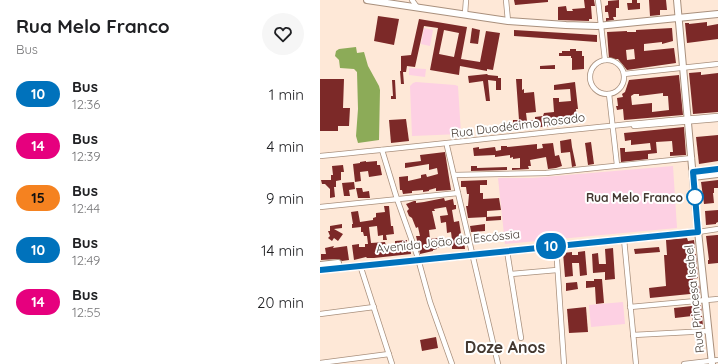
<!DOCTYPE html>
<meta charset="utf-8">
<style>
:root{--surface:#fff;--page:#f6f6f6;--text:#202124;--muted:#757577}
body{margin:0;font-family:Quicksand,sans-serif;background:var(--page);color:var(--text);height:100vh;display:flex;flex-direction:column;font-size:15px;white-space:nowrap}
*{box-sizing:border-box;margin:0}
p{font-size:13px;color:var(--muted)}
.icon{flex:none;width:22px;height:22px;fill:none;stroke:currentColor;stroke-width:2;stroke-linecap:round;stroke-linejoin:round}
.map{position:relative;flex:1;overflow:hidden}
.panel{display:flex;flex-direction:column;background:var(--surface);width:320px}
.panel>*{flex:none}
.badge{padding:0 8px;border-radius:13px;font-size:14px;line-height:26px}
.map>.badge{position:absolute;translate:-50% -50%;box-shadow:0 0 0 2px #fff}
.round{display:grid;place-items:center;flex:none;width:42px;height:42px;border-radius:21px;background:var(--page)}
.summary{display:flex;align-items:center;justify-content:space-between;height:68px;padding:0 16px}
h1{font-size:19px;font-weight:700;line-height:30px}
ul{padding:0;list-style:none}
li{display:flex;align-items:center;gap:12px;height:52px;padding:0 16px}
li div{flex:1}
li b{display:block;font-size:15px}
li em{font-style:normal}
li .badge{min-width:44px;font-weight:700;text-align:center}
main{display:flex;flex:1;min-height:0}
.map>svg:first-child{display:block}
.green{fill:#fdd0e3}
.water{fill:#8cab58}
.building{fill:#7c2928;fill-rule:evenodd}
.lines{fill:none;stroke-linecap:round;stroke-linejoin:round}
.street-casing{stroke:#a9907d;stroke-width:6}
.secondary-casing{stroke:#a9907d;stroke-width:8}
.street{stroke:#fff;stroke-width:4.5}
.secondary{stroke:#fff;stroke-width:6}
.line-casing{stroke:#fff;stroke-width:9}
.line{stroke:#0072bc;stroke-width:6}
.stop-dot{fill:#fff;stroke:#0072bc;stroke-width:2}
.labels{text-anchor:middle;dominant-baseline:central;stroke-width:4;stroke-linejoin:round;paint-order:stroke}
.street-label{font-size:12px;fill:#433830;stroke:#fff}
.stop-label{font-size:12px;font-weight:bold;fill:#433830;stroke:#fff;text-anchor:end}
.district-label{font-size:16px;font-weight:bold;fill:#433830;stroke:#fff}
</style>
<main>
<section class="panel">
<div class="summary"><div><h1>Rua Melo Franco</h1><p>Bus</p></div><a class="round"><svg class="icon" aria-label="heart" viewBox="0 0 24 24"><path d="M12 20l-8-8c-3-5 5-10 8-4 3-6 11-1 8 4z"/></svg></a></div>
<ul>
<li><span class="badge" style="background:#0072bc;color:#fff">10</span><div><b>Bus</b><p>12:36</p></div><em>1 min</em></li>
<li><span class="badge" style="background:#e6007e;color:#fff">14</span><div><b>Bus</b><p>12:39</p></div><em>4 min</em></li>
<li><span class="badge" style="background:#f58220;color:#111">15</span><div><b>Bus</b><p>12:44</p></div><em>9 min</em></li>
<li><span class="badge" style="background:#0072bc;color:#fff">10</span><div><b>Bus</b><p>12:49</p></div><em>14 min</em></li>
<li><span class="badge" style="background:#e6007e;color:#fff">14</span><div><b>Bus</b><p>12:55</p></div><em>20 min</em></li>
</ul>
</section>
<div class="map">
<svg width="398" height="364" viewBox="0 0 398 364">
<rect width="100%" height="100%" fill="#fee8d7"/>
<!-- green -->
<g class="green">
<polygon points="104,28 113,30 110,46 101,44"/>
<polygon points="89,68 106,69 105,77 89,75"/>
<polygon points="96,82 135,85 138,86 141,134 92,136 90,86 93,83"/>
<polygon points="353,166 357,228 185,244 178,178 212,178"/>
<polygon points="303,302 305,324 271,327 269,305"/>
</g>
<!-- water -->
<polygon class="water" points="36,47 37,53 44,52 48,66 59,86 60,90 59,140 38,143 36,136 38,109 37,72 34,69 20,68 19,60 15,56 16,51 19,49"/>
<!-- building -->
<g class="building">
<polygon points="194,0 228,0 228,2 195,5"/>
<polygon points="264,0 274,0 275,6 271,6 272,19 269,19 269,21 238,20 238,7 246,6 247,11 253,11 252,9 265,8"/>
<polygon points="299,0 299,8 296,8 296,17 293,17 294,20 286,21 286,18 289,18 288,12 285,12 285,6 288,5 288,1"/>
<polygon points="312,0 317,0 317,3 320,3 320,9 308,10 307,3 312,3"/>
<polygon points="329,0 346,0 347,10 340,10 340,15 330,16"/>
<polygon points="58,16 79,19 74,45 54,41"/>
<path d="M 99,19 L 147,27 L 141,59 L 160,62 L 166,31 L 180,33 L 173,70 L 167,69 L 167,71 L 140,66 L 139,75 L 110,70 L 118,28 L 104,26 L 95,67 L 87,66 L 86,72 L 83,72 L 84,84 L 81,84 L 80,71 L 81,71 L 81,56 L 91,55 ZM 124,30 L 139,33 L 134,57 L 119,54 Z"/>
<polygon points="387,22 387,26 398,24 398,39 367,43 365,23 369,23 369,24"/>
<polygon points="152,28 160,30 158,44 150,43"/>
<path d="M 352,28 L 353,41 L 342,44 L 342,42 L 324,44 L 324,51 L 354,48 L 356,63 L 307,70 L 298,59 L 289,59 L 287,32 L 307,31 L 307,32 L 316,32 L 316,30 ZM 314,49 L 315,59 L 307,60 L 306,50 Z"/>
<polygon points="194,30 277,35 277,42 194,36"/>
<polygon points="250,49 256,49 256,51 262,51 262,56 264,56 264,69 252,70 252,58 251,58 251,56 239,56 239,53 242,53 242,51 250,51"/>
<polygon points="235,65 235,69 220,69 220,66"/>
<polygon points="381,72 381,75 398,73 398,112 373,114 369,73"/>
<polygon points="167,74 168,75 178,76 178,78 181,78 181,90 176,90 176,81 168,80 170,101 166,101 163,81 149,83 148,76"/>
<path d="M 359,75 L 363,115 L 304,120 L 303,109 L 297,110 L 296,106 L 298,106 L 297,98 L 303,97 L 302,94 L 305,92 L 309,80 ZM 343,93 L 343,96 L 348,96 L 349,110 L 332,112 L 332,103 L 312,105 L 311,96 L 314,94 L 319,94 L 319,96 Z"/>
<polygon points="0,79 24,79 23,108 30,108 29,126 18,126 18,131 0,131"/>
<polygon points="196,79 202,79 202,90 204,89 204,93 214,92 216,112 206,113 207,121 215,120 215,117 223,116 224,113 234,112 233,98 239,98 239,102 251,101 250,89 234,90 234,85 255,82 258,109 256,109 257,123 246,124 245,117 240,117 240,125 202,129 180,130 180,124 193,123 193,120 199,120"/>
<polygon points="72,80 75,80 76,99 71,99 71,96 73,96"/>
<polygon points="86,119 89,141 71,143 69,120"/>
<polygon points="364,127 366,155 350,156 350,152 353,152 352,141 336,142 337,153 328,154 328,159 301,162 300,148 305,148 305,152 331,150 330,143 311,145 311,140 305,141 304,133"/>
<polygon points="398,135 398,161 379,164 376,137"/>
<polygon points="251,139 252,147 256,166 252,167 250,152 241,153 240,141"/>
<polygon points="271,142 274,164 268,165 265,143"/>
<polygon points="233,143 235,156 239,155 242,166 236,168 228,169 226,157 210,160 211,166 208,166 209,169 192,170 192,168 200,168 200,158 193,159 193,157 190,158 190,155 175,157 175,155 154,156 153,148 159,147 159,149 175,147 176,151 181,150 181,146 187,146 187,147 217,144 217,149 223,148 222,144"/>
<polygon points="125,152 131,190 116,191 116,188 109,190 109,191 103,192 103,190 92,191 92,193 83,194 82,190 80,190 79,177 88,176 88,181 101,178 101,175 106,174 107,177 118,174 117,168 109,170 109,164 85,168 85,163 101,161 100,155"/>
<polygon points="46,161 46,162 57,161 57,165 60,165 62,175 49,177 48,171 40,172 41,181 35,182 33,164 40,163 40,162"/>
<polygon points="23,165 24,172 21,172 21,180 16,181 16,187 14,187 15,197 10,198 10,189 5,184 2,184 1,180 11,180 11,175 13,175 12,166"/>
<polygon points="151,166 157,166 157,168 187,167 187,170 151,171"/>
<polygon points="167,180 167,185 160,185 160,193 163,193 163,199 179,198 181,210 167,211 167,217 148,218 146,206 148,206 149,194 147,194 146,187 141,187 141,181"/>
<polygon points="398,180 398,188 394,188 394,193 393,193 394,203 384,204 381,182"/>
<polygon points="34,182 35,189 29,190 30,196 24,196 22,183"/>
<polygon points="36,188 42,188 43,192 49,191 50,198 38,198"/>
<path d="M 124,198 L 125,201 L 133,199 L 134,205 L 136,205 L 136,209 L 132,210 L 134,222 L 139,221 L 142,240 L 144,239 L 145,249 L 132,249 L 132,245 L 126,246 L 117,248 L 117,249 L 113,250 L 113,251 L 100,254 L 96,236 L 100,236 L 98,227 L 96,228 L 92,218 L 89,216 L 87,211 L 89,209 L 86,204 L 94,201 L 96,201 L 96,203 L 104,202 ZM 126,207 L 128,215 L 120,216 L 121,223 L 126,222 L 127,233 L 131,232 L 132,240 L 126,240 L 126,243 L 119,244 L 118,238 L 110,239 L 109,230 L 116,229 L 112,211 L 115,211 L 114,209 Z"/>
<polygon points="64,206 69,206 71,226 73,226 74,234 66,235 67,240 63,240 63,235 58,236 57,226 49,227 51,243 65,242 66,246 75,245 75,241 87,240 87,245 89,245 90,246 91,254 54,258 47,258 46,257 34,260 32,245 39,244 39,247 45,247 45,244 48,244 47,236 44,236 43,232 41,232 41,227 32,228 32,224 33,224 31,212 38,211 40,222 53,220 53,218 56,217 56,213 65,212"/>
<polygon points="398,210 398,222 396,223 396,224 386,225 385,211"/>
<polygon points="181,216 181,220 166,221 166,217"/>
<polygon points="22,224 22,228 14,229 23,234 18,241 14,238 12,241 8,238 10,236 8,231 10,231 10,226"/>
<polygon points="165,224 165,231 151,232 150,226"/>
<polygon points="397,235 398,235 398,263 388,264 388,260 389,260 386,236"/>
<polygon points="367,238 368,241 374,240 375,248 370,249 371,255 376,254 378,278 373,279 373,285 379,284 380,293 330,298 329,288 346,286 344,255 347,255 346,240"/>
<polygon points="14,246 13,248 27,246 29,260 22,261 18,259 1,260 1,254 6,254 5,248"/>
<polygon points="339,247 340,252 315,254 314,249"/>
<polygon points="293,248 295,279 285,280 285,272 273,273 272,254 278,253 279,264 286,264 285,249"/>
<polygon points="265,251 267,275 260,276 259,263 252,263 253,276 245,277 243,253 252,252 252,255 258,255 258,252"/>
<polygon points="274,279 282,279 284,303 276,304 275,287 266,288 266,281 274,281"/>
<polygon points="257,282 258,289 246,291 246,283"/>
<polygon points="381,305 383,326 373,327 372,316 355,318 354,308"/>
<polygon points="266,307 268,332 249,333 247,309"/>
<polygon points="116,337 118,348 102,351 100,340"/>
</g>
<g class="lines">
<!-- street casing -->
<g class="street-casing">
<g id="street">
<polyline points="92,0 97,7"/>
<polyline points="186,0 188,21"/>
<polyline points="278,0 285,60"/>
<polyline points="145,14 146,0"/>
<circle cx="287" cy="77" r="17"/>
<polyline points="304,74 398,64"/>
<polyline points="289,94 297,165"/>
<polyline points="314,126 398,119"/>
<polyline points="127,146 178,364"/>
<polyline points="62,150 77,199 97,255 110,302 132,364"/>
<path d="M 0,156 C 133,143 265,127 398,116"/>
<polyline points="134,175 226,173 372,158"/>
<polyline points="0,207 138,193"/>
<polyline points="378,232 398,229"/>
<polyline points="304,239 316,364"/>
<polyline points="236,246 244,364"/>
<polyline points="187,251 201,338"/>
<polyline points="40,265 72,364"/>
<polyline points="191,274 237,270"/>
<polyline points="310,307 398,299"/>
<polyline points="0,314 54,307"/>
<polyline points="313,335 389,331"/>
<polyline points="0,363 69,354"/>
<polyline points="364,364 398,360"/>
</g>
</g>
<!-- secondary casing -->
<g class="secondary-casing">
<g id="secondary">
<polyline points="47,0 188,21 246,25 277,26 398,14"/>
<polyline points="357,0 376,212 392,364"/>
<polyline points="373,172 398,169"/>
<polyline points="373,177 398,174"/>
<polyline points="0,265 18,263"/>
<polyline points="0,270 378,232"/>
</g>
</g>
<!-- street -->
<use href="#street" class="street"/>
<!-- secondary -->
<use href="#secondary" class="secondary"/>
</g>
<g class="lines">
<!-- line casing -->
<g class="line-casing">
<polyline id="line" points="0,270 378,232 373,172 398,169"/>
</g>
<!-- line -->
<use href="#line" class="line"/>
</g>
<!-- markers -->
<circle class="stop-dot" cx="375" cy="197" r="8"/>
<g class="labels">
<!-- street labels -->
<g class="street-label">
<text transform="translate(198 125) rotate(-7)">Rua Duodécimo Rosado</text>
<text transform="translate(128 241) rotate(-6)">Avenida João da Escóssia</text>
<text transform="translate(374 299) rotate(-96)">Rua Princesa Isabel</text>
</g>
<!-- stop labels -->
<g class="stop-label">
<text x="363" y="197">Rua Melo Franco</text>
</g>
<!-- district labels -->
<g class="district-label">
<text x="185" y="347">Doze Anos</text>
</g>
</g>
</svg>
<b class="badge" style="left:231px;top:246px;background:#0072bc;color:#fff">10</b>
</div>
</main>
